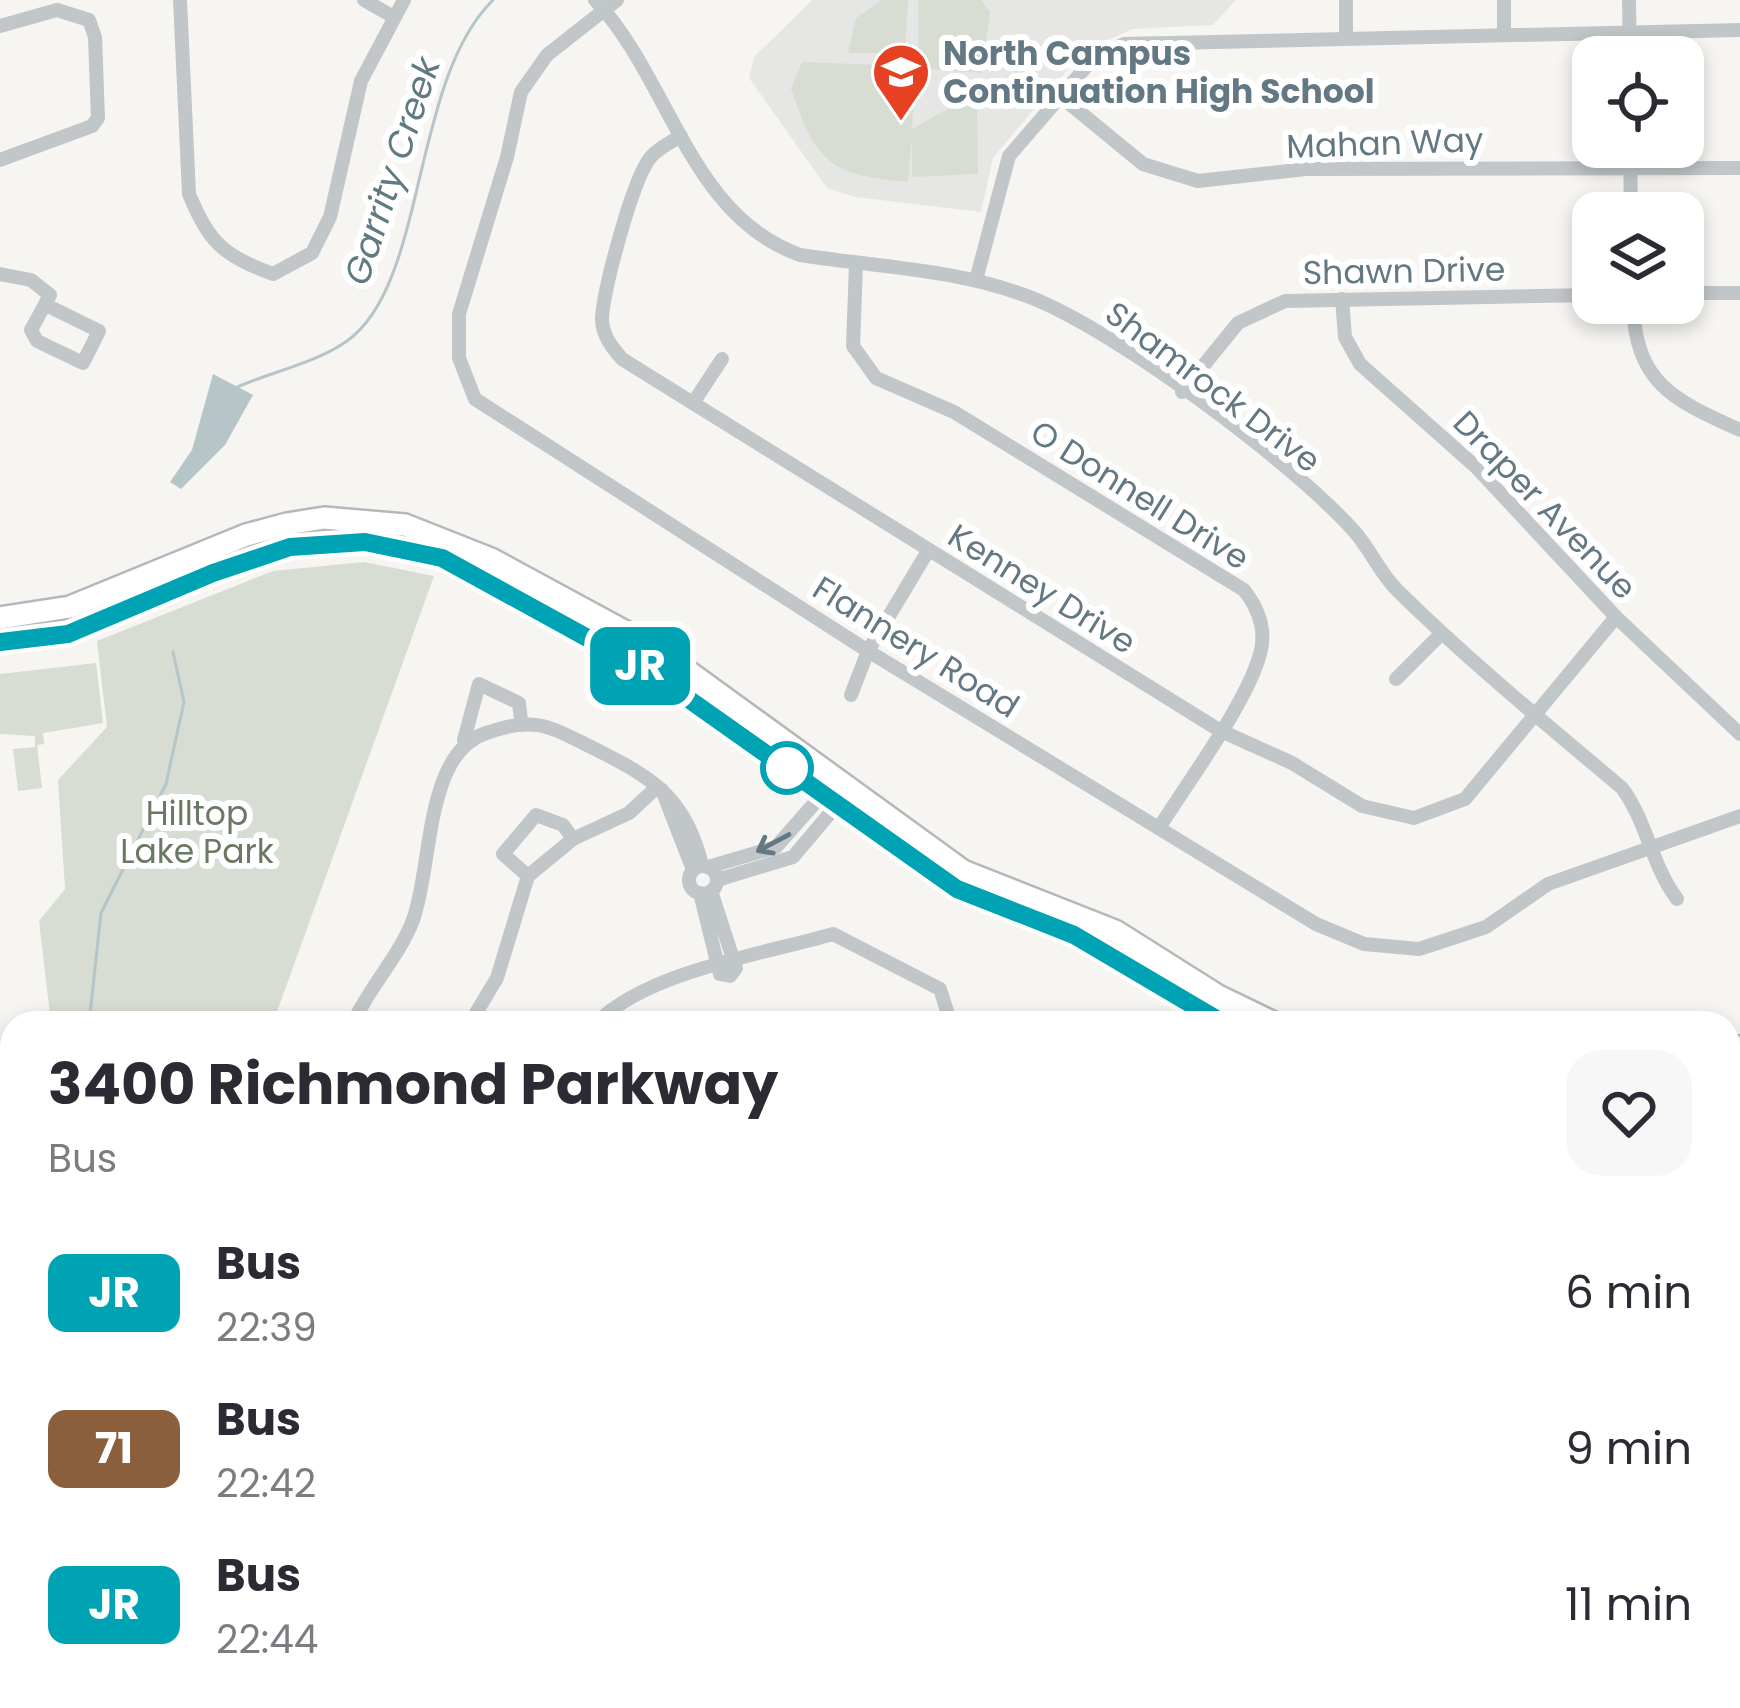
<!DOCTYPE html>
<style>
:root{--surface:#fff;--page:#f7f7f7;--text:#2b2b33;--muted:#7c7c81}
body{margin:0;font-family:Poppins,sans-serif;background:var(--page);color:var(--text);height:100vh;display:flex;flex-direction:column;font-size:45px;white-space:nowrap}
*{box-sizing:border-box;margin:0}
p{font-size:39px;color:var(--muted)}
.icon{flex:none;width:66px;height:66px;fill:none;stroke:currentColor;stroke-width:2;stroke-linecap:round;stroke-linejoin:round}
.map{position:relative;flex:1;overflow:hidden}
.panel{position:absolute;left:0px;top:1011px;width:1740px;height:699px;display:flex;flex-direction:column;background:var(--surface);border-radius:36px 36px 0 0;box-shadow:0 6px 18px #0003}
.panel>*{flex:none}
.badge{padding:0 24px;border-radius:18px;font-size:42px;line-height:78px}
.controls{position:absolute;left:1572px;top:36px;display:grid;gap:24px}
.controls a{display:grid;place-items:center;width:132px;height:132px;border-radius:24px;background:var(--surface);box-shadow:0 6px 18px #0003;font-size:60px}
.map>.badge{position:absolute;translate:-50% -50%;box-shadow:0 0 0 6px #fff}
.round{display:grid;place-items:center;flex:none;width:126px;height:126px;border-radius:36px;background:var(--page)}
.head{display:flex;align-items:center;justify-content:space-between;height:204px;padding:0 48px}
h1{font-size:57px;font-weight:700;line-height:90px}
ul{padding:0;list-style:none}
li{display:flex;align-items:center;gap:36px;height:156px;padding:0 48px}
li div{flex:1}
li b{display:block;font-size:45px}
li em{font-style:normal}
li .badge{min-width:132px;font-weight:700;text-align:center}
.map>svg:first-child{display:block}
.built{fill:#e6e7e5}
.green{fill:#d7ddd3}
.water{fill:#b6c5c7}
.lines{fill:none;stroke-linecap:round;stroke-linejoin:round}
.stream{stroke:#b6c5c7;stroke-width:3}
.highway-casing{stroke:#b4b8ba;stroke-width:26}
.minor{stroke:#c1c6c8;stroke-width:14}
.highway{stroke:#fff;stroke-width:21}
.oneway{stroke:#647883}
.line-casing{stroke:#fff;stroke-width:27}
.line{stroke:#00a3b4;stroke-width:18}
.stop-dot{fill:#fff;stroke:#00a3b4;stroke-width:6}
.labels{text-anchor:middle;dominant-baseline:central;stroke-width:12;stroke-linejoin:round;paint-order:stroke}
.poi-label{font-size:33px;font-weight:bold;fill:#647883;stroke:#fff;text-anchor:start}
.street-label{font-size:33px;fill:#647883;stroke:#fff}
.park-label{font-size:33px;fill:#697a63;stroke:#fff}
.water-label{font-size:36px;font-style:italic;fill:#5f7a80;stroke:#fff}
</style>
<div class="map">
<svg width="1740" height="1708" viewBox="0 0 1740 1708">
<rect width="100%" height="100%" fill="#f6f5f2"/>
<!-- built -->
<g class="built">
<polygon points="812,0 1236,0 1213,25 1132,29 1082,52 993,158 981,212 855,197 827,188 749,78 754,57"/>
<polygon points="516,1698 902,1698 890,1708 514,1708"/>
<polygon points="947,1698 1593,1698 1589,1708 928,1708"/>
</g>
<!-- green -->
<g class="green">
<polygon points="882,0 908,0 905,53 848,53 856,18"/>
<polygon points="918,0 981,0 990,12 982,73 919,68"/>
<path d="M 802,62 L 909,66 L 915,74 L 912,129 L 947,109 L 977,105 L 978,174 L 912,177 L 912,138 L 908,182 C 830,175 817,164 791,89 Z"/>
<polygon points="364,562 434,576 273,1023 51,1023 39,921 65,889 58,780 107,727 97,641 273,571"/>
<polygon points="96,663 103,723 43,733 44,744 37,745 42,788 18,791 13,749 35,747 35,736 0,734 0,674"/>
<polygon points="12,1046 12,1530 0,1546 0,1047"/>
<polygon points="145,1698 407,1698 421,1708 147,1708"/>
</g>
<!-- water -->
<polygon class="water" points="213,374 253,395 225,445 181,489 170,482 192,450"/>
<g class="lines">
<!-- stream -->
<g class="stream">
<path d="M 237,387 C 271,372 316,363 347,341 C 428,283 410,82 493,0"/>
<polyline points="89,1023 101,913 166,784 184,702 173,652"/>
</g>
<!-- highway casing -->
<g class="highway-casing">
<g id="highway">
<polyline points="0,618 70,607 246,535 287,524 324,518 405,525 491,559 657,649 963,871 1115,931 1218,996 1274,1023"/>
<polyline points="0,642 68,634 213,573 290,547 365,542 442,558 653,674 957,889 1074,935 1223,1023"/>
<polyline points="1728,1048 1740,1047"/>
<polyline points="1728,1073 1740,1074"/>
<polyline points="1728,1161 1740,1161"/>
<polyline points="1728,1185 1740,1185"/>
<polyline points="1728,1375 1740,1336"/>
<polyline points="1728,1404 1740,1374"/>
<polyline points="1728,1467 1740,1432"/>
<polyline points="1728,1500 1740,1467"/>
<polyline points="1728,1619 1740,1580"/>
<polyline points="1728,1675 1740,1645"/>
<polyline points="1655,1708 1657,1698"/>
<polyline points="1687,1708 1687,1698"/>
<polyline points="1715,1708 1719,1698"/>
</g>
</g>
<!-- minor -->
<g class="minor">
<path d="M 180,0 L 189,194 C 210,244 223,255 273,274 L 312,253 L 330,217 L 361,81 L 404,0"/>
<polyline points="364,0 392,16"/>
<path d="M 595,0 C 670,79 689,216 800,255 C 878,267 958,269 1032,298 C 1118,332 1292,462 1354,531 C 1370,549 1380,573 1397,590 C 1468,660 1546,724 1622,788 C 1647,822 1652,866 1677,899"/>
<polyline points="617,0 547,55 521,92 507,157 459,314 459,358 475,399 868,651 1316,924 1364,944 1419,949 1486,927 1548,884 1740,816"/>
<polyline points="1346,0 1346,37"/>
<polyline points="1504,0 1504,34"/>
<polyline points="1629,0 1630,57"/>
<polyline points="0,26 57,10 89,20 95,37 98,118 92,126 0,160"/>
<polyline points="1059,95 1143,164 1198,181 1306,169 1740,168"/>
<path d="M 681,136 C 671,142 657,149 650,158 C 632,181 604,288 602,318 C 602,335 611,346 622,359 L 1219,730 L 1292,763 L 1362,806 L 1414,818 L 1465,799 L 1616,617"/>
<polyline points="1630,147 1631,213"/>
<path d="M 856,264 L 853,346 L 876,378 L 954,412 L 1244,590 C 1258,608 1266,627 1261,650 C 1250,699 1187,783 1159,828"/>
<polyline points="0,274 31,280 50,295 31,330 37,341 83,363 99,331 46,305"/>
<polyline points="976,280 1009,156 1092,60 1124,44 1740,30"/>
<polyline points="1683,293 1740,293"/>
<polyline points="1342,299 1345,337 1360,364 1476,467 1616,617 1740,734"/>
<path d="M 1633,303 C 1635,384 1674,400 1740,430"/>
<polyline points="1182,392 1238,323 1285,301 1593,295"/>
<polyline points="693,403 722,359"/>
<polyline points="1396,679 1442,633"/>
<polyline points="851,695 868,651 928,551"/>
<polyline points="464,740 479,684 519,703 521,720"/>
<polyline points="662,790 693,870"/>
<circle cx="703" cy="880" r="14"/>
<polyline points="708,867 776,847 828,788"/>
<polyline points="528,876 503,854 536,815 563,825 573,839"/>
<polyline points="717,880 793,857 842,799"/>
<polyline points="700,893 720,974 730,976 736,968 711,891"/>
<path d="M 353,1023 C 369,987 399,957 413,920 C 433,865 424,754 486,733 C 537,715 550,727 597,750 C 655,779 686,799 702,865"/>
<polyline points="470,1023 497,978 528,876 573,839 629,813 657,787"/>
<path d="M 596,1023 C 649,971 760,955 833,934 L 940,989 L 947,1011 L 944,1023"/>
<polyline points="0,1635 12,1627"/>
<polyline points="530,1698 542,1708"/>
<polyline points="580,1708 587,1698"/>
<polyline points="892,1708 905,1698"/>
<polyline points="922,1708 937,1698"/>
<polyline points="1270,1708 1272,1698"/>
</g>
<!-- highway -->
<use href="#highway" class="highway"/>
</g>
<!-- one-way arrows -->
<defs><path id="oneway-shaft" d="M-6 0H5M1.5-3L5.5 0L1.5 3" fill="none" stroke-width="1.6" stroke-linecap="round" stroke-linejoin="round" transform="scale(3)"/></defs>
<use class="oneway" href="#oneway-shaft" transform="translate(773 843) rotate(152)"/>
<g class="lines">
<!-- line casing -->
<g class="line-casing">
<polyline id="line" points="0,642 68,634 213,573 290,547 365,542 442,558 653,674 957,889 1074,935 1223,1023"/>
</g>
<!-- line -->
<use href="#line" class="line"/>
</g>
<!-- icons -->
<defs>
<g id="school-pin" transform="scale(3)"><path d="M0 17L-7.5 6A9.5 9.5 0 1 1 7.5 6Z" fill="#e54122" stroke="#fff"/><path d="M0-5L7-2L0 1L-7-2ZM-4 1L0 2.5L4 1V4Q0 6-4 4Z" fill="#fff"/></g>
</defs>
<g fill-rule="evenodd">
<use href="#school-pin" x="901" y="72"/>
</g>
<!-- markers -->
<circle class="stop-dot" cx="787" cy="768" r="24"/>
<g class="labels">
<!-- poi labels -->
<g class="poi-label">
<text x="943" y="53">North Campus<tspan x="943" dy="38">Continuation High School</tspan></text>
</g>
<!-- street labels -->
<g class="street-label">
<text transform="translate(1385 143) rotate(-2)">Mahan Way</text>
<text transform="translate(1404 271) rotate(-1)">Shawn Drive</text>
<text transform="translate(1213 387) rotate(37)">Shamrock Drive</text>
<text transform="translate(1140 495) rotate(32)">O Donnell Drive</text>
<text transform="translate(1545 505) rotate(46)">Draper Avenue</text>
<text transform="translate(1042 589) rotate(32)">Kenney Drive</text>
<text transform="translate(916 647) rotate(32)">Flannery Road</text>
</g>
<!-- park labels -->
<g class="park-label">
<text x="197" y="813">Hilltop<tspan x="197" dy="38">Lake Park</tspan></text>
</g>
<!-- water labels -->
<g class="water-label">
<text transform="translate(392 171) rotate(-72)">Garrity Creek</text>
</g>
</g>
</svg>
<div class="controls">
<a><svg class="icon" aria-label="locate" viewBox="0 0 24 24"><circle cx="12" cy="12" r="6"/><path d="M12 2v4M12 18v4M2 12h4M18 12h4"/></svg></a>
<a><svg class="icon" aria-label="layers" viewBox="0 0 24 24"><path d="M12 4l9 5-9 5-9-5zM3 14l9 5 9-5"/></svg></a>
</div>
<b class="badge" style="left:640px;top:666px;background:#00a3b4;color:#fff">JR</b>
<section class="panel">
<div class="head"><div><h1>3400 Richmond Parkway</h1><p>Bus</p></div><a class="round"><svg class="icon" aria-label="heart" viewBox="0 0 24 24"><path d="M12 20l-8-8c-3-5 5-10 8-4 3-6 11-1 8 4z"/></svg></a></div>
<ul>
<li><span class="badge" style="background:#00a3b4;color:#fff">JR</span><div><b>Bus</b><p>22:39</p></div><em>6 min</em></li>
<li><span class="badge" style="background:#8b5e3c;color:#fff">71</span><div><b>Bus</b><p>22:42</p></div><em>9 min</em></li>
<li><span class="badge" style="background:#00a3b4;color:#fff">JR</span><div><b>Bus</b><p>22:44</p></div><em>11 min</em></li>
</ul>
</section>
</div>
